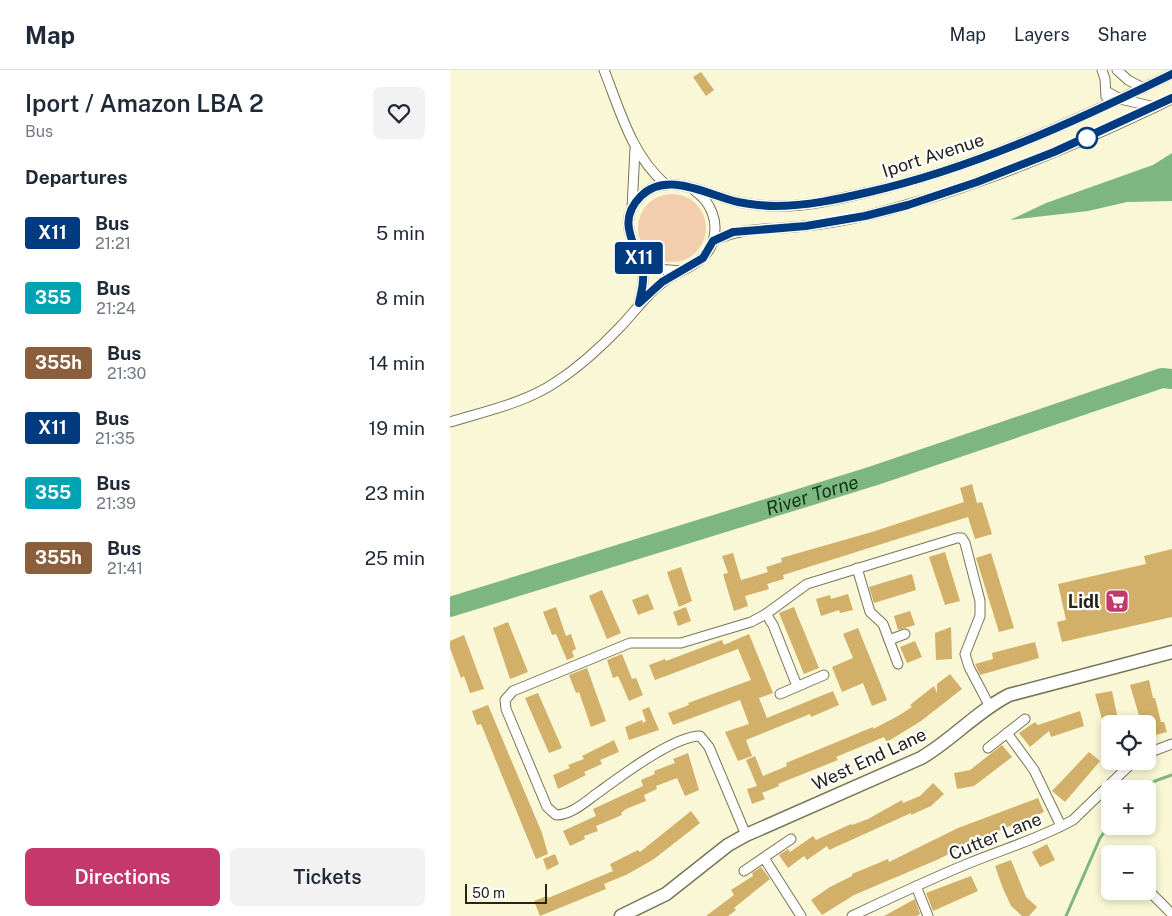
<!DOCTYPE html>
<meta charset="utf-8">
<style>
:root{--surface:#fff;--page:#f2f2f3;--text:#1f2937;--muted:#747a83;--line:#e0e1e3;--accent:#c5386b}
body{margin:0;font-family:"Public Sans",sans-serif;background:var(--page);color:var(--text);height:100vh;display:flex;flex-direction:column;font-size:19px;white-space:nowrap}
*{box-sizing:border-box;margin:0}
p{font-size:16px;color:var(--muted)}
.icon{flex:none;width:28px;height:28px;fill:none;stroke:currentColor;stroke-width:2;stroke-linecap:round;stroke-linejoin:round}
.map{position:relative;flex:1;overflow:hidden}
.sheet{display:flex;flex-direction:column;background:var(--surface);width:450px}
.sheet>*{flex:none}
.badge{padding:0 10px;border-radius:4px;font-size:18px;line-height:32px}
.buttons{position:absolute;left:651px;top:645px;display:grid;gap:10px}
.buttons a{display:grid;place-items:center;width:55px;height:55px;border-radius:8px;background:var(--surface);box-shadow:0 2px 8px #0003;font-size:25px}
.scale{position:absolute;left:15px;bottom:12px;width:82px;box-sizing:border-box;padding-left:5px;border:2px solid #252418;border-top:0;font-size:14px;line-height:18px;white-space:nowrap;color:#252418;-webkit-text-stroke:4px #fff;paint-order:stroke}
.map>.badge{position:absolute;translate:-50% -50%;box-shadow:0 0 0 2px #fff}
h2{padding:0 25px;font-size:19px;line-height:45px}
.round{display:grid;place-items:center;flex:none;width:52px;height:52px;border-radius:8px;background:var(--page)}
.summary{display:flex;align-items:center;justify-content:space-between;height:85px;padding:0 25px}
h1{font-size:24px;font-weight:600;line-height:38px}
.cta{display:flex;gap:10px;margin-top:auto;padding:10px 25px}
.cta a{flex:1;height:58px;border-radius:8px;background:var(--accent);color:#fff;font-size:20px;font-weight:600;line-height:58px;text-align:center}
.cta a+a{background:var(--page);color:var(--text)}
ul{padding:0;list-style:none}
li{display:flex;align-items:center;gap:15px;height:65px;padding:0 25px}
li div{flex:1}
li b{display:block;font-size:19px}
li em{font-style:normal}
li .badge{min-width:55px;font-weight:700;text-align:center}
header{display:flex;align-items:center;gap:30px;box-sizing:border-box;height:70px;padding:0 25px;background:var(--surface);border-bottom:1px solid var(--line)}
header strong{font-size:24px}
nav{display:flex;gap:28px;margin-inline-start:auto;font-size:18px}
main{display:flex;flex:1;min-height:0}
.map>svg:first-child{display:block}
.green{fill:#f2cead}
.water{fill:#7db680}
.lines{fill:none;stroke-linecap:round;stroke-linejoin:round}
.stream{stroke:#7db680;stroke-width:3}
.river{stroke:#7db680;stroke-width:20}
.building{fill:#d2b069}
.street-casing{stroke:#787658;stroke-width:11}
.secondary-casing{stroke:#787658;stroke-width:15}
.street{stroke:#fff;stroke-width:9}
.secondary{stroke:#fff;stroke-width:12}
.line-casing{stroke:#fff;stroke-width:11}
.line{stroke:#003b80;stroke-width:8}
.stop-dot{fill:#fff;stroke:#003b80;stroke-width:2.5}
.labels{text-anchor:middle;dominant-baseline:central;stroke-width:4.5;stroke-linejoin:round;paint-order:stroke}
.street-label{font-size:18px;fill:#252418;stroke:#fff}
.poi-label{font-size:18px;font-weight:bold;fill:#252418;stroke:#fff;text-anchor:end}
.water-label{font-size:19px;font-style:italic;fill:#0e3814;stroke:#fff}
</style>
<header>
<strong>Map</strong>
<nav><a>Map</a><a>Layers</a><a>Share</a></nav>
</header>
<main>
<section class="sheet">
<div class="summary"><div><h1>Iport / Amazon LBA 2</h1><p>Bus</p></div><a class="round"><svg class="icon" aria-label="heart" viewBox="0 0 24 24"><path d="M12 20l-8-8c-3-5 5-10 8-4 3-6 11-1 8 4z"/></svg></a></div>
<h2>Departures</h2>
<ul>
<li><span class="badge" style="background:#003b80;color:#fff">X11</span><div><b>Bus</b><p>21:21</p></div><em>5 min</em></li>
<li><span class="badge" style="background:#00a3b4;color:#fff">355</span><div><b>Bus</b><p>21:24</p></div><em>8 min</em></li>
<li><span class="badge" style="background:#8b5e3c;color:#fff">355h</span><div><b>Bus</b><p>21:30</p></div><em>14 min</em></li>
<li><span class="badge" style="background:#003b80;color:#fff">X11</span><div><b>Bus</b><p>21:35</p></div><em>19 min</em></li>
<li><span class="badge" style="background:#00a3b4;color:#fff">355</span><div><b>Bus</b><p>21:39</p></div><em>23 min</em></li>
<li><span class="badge" style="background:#8b5e3c;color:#fff">355h</span><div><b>Bus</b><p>21:41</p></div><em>25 min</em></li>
</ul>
<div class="cta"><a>Directions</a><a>Tickets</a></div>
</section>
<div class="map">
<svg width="722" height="846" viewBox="0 0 722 846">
<rect width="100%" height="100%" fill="#f9f7d5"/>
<!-- green -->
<circle class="green" cx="222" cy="158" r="34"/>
<!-- water -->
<polygon class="water" points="722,83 722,131 677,132 638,141 560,150 596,133 703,95"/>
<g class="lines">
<!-- stream -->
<g class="stream">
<polyline points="695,719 705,711 722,705"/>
<polyline points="616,846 650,768 660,754"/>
</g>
<!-- river -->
<path class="river" id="s1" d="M 0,537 L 423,406 L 712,308 L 722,309"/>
</g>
<!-- building -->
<g class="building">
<polygon points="251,2 264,20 256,26 243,7"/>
<polygon points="522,414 527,433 532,432 542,464 525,469 518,447 489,456 333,505 334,509 317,514 319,519 295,526 298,536 284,541 273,504 278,503 272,486 283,483 291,510 318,502 316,497 332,492 331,488 422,462 514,432 510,418"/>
<polygon points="722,479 722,547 612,572 607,552 616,550 608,514 696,494 694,486"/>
<polygon points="495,482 510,531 495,535 479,487"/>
<polygon points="541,483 564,558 549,562 526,488"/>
<polygon points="231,497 242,531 229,537 217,502"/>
<polygon points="462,504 466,520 424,533 419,517"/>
<polygon points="152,520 171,563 157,569 139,526"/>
<polygon points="198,524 204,539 188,545 182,530"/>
<polygon points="398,524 403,540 390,543 389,540 371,546 366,529 380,525 381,529"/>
<polygon points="106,537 116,566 121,564 126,579 122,581 124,587 117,590 106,564 102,565 93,542"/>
<polygon points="236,537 241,551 228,556 223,542"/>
<polygon points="344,537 369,598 354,604 329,543"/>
<polygon points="460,541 465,555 448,560 444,546"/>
<polygon points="58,552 78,602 60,609 43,558"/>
<polygon points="501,557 502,589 486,590 485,563"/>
<polygon points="408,558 437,630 422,636 413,613 392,622 382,597 403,588 393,564"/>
<polygon points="299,564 323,623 309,628 317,648 383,621 389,635 361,647 360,644 296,670 302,686 288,691 275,662 299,654 290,630 223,655 218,643 239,635 238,633 301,610 288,579 205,610 199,595 215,589 216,591 272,570 274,575"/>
<polygon points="14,565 34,619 20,623 14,606 11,608 0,578 0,571"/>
<polygon points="465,571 472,587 457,593 450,577"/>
<polygon points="585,572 589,588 530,605 526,596 525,594 543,589 542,583"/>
<polygon points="172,584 182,609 186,608 193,625 179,631 168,606 163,608 157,590"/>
<polygon points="137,598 156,651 141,657 129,622 126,623 119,605"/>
<polygon points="500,604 512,619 471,651 437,672 434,667 386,687 388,690 328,714 329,716 312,723 315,729 302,734 297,719 307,716 296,690 305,686 313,706 337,696 336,693 423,657 423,659 448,646 462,637 460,635 484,616 487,623 487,614"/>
<polygon points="699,610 703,628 705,628 711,652 714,652 717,662 698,667 698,646 690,649 680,615"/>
<polygon points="662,621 669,654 660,654 660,671 658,671 645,624"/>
<polygon points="88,623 112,678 99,683 75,628"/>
<polygon points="38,635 92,763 98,784 86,789 31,654 27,655 22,641"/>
<polygon points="199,637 209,660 179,670 175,657 192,650 193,653 196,651 192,640"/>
<polygon points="630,641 634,656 601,667 599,661 580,677 569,663 585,652 588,655"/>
<polygon points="164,670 169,682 150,690 152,694 134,702 136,705 108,719 103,705 120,698 118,695 134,689 132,686"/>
<polygon points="552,675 562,687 524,716 507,719 504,703 520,700"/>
<polygon points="639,682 650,691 615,732 602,721"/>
<polygon points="238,683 249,720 235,726 227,708 206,716 207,719 194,725 196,731 176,739 171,743 172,745 146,756 148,761 134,766 135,769 120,776 113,761 146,746 143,739 193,716 191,710 205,704 204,701 225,693 223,689"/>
<polygon points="483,713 494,724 481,736 461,745 461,743 379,780 377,776 357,790 354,786 338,798 329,785 338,779 340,782 363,766 366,770 401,754 402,755 418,749 452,730 453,733 470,726"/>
<polygon points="588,728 594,742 528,769 489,789 404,825 372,845 361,830 380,817 402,806 402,804 438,789 439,792 508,758"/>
<polygon points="241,741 250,753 204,789 178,804 154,814 156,819 90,846 84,831 97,826 98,828 163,801 160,794 188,780 190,782"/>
<polygon points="597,774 605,790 590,797 582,782"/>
<polygon points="105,784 109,794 97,800 93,789"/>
<polygon points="561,790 576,827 587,837 579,846 572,846 561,836 552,816 545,796"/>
<polygon points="311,797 320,809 284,838 286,840 278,846 256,846 284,825 281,820 303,806 302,803"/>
<polygon points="521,806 528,821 483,841 476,823"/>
<polygon points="465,829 470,844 467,846 434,846"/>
</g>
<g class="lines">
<!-- street casing -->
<g class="street-casing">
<g id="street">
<path d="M 154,0 C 170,40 181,84 215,114"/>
<polyline points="652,0 655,9 656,27"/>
<polyline points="667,0 678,10 693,18"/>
<polyline points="656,21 670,29 705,37"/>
<polyline points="182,138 185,79"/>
<path d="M 263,171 C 293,156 323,160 355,156 C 376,154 398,150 419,145 C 524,119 625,76 722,29"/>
<polyline points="189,185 208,199 231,201"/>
<path d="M 189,233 C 191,223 194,214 193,204 C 188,175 164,153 191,126 C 217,100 258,125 288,132 C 299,134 313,136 325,136 C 356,137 389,129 419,122 C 524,98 625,51 722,4"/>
<path d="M 0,352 C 36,341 75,333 106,312 C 129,297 151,277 170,257 C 184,243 195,226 212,213 C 229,199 256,195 263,171 C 269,152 261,132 245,121"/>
<polyline points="407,498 420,542 433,554 448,594"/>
<polyline points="316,544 323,555 347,616"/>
<polyline points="439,570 455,564"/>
<polyline points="330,624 374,605"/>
<polyline points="557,663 584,700 611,756"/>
<polyline points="538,678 575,649"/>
<polyline points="698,683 722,674"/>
<path d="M 296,765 L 259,677 L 250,666 C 224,666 171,706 149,722 C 136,731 122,745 106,745 L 97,737 L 56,639 L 55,630 L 63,621 L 180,573 L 231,573 L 301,552 L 316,544 L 357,514 L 507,468 L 512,468 L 515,473 L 530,531 L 530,546 L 515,584 L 519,597 L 539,635"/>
<polyline points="314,788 351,846"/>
<polyline points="294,801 341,769"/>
<polyline points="466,816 478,846"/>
<polyline points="698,820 722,844"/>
<path d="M 402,846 C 440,828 478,810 517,794 C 553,779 589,769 623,750 L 684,691"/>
</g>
</g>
<!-- secondary casing -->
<g class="secondary-casing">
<path id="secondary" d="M 171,846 L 216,824 L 278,775 L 296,765 L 471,688 C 502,670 526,642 559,625 L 722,582"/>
</g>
<!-- street -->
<use href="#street" class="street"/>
<!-- secondary -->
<use href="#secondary" class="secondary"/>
</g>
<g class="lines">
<!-- line casing -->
<g class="line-casing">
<path id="line" d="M 722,4 C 626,51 524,98 419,122 C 389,129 357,136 325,136 C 313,136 299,134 288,132 C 258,125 217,100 191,126 C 164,153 188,175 193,204 C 194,214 191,223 189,233 L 212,212 L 253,188 L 263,171 L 283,162 L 356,156 L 415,146 L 458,135 L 527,112 L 604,82 L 722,28"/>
</g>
<!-- line -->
<use href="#line" class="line"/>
</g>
<!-- icons -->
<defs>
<g id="supermarket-square" transform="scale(1.25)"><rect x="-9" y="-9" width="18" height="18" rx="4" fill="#c5386b" stroke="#fff"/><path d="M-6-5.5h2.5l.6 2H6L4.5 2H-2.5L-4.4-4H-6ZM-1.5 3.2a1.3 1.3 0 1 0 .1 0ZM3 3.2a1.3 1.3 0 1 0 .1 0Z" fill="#fff"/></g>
</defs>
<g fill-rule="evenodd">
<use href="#supermarket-square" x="667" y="531"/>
</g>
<!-- markers -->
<circle class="stop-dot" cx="637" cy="68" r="10"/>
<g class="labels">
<!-- street labels -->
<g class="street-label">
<text transform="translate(483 85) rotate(-18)">Iport Avenue</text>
<text transform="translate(419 689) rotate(-25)">West End Lane</text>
<text transform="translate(545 766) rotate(-22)">Cutter Lane</text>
</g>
<!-- poi labels -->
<g class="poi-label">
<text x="650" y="531">Lidl</text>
</g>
<!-- water labels -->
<g class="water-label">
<text stroke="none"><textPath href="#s1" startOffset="379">River Torne</textPath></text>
</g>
</g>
</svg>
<div class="buttons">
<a><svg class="icon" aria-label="locate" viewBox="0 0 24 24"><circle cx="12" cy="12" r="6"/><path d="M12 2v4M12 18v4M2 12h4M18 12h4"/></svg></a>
<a>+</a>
<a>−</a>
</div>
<div class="scale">50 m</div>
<b class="badge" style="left:189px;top:188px;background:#003b80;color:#fff">X11</b>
</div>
</main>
